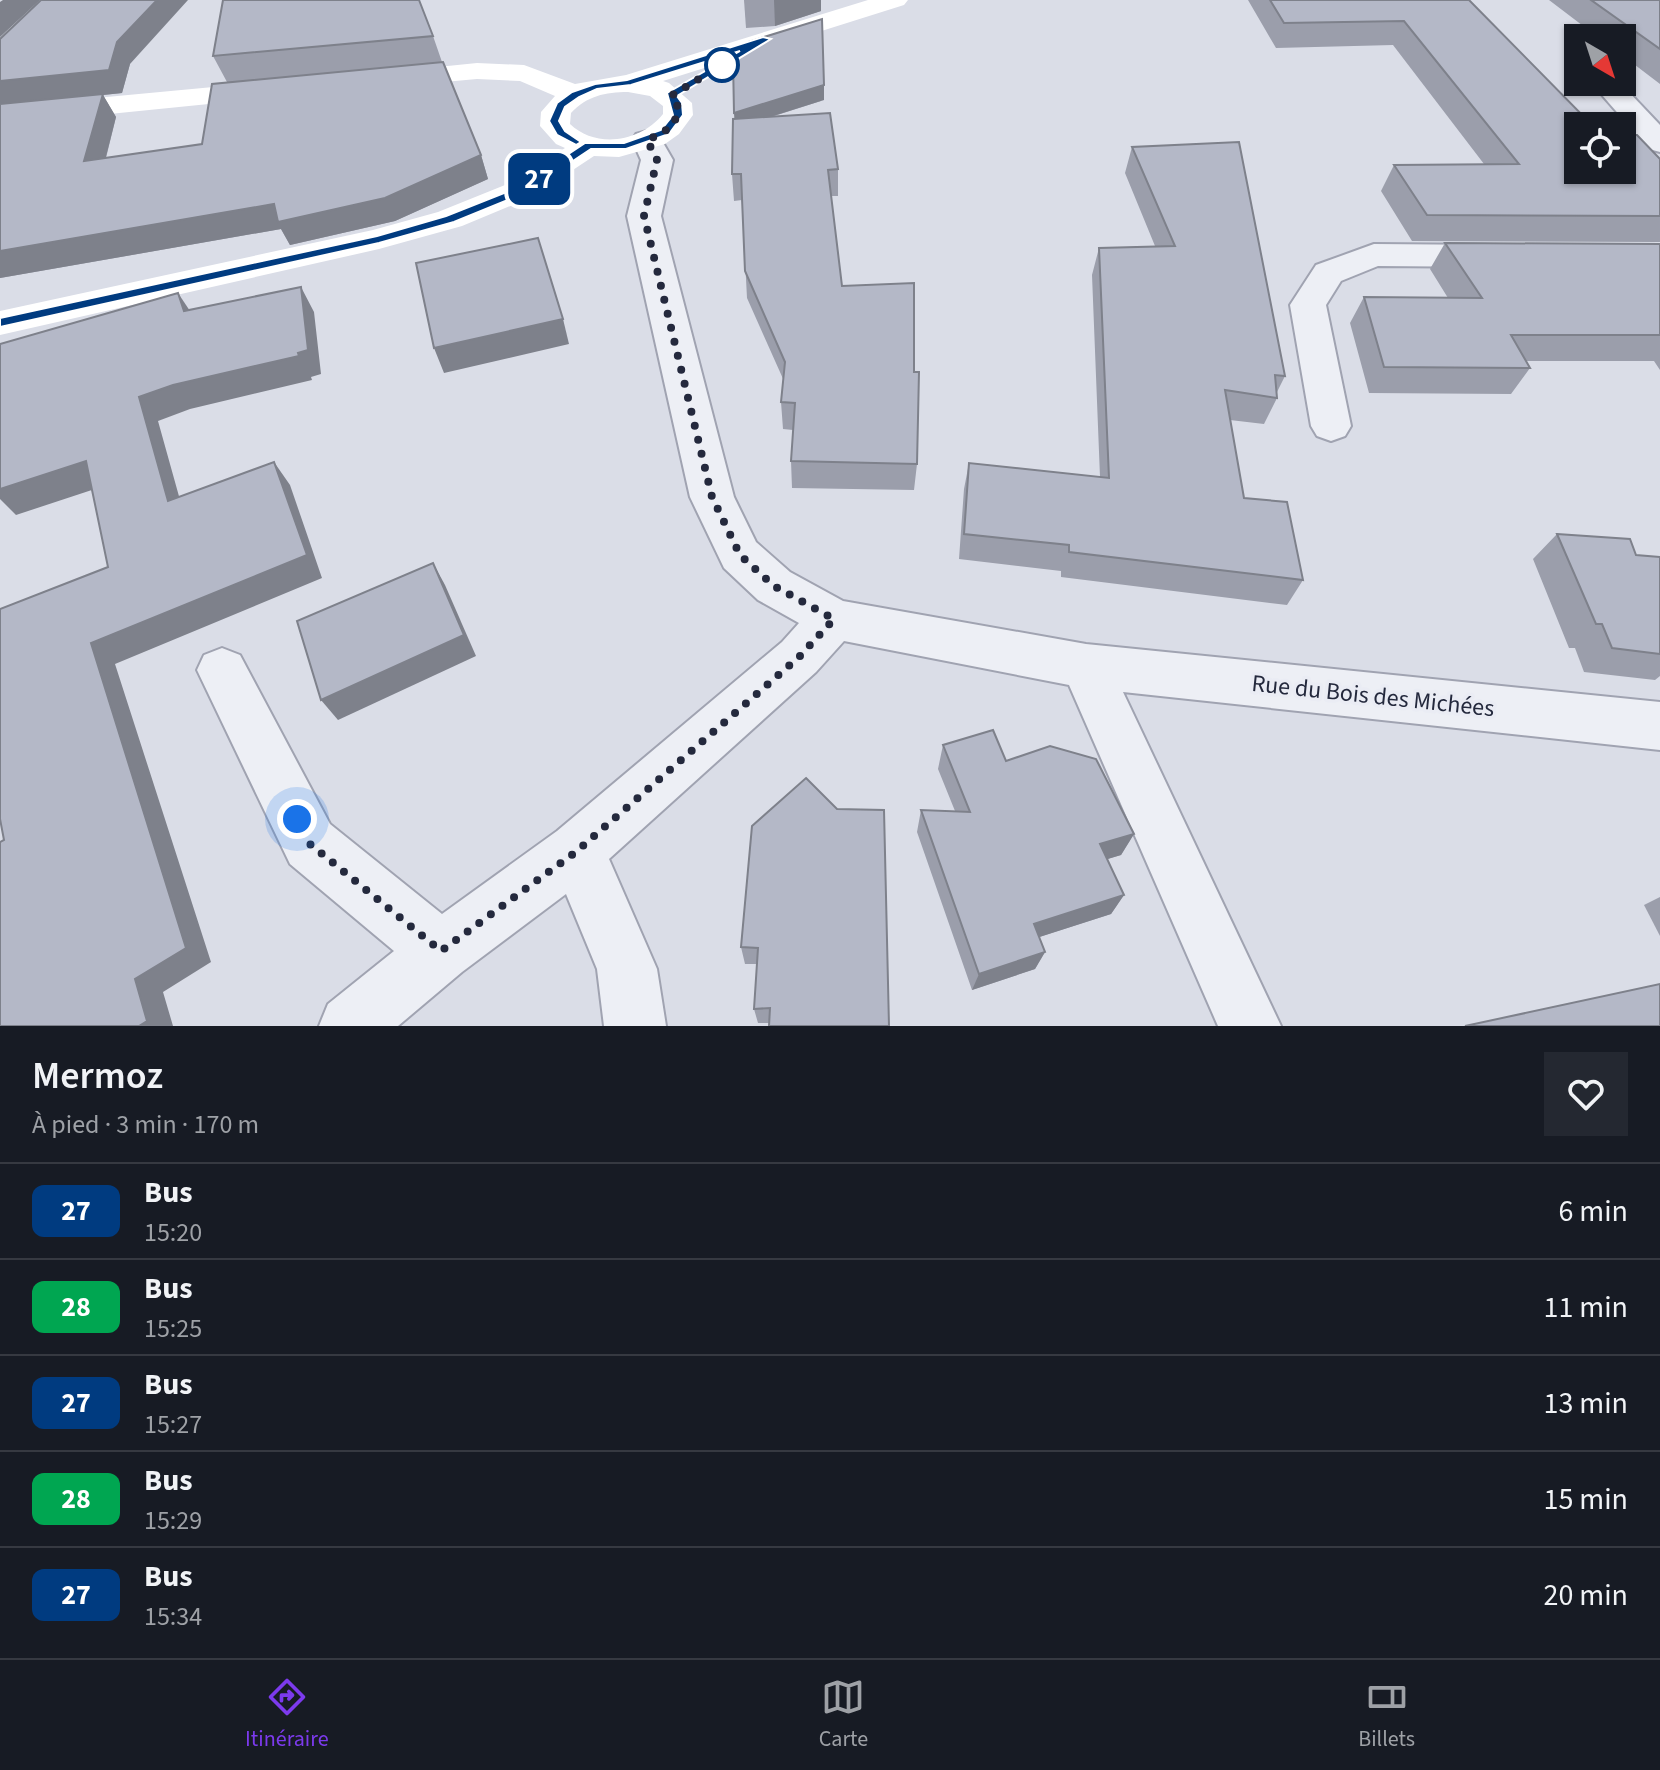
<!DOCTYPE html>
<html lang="fr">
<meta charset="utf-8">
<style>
:root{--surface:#171b24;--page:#242831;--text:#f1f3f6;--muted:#9ea1a6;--line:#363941;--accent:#7c3aed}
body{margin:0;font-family:"Source Sans 3",sans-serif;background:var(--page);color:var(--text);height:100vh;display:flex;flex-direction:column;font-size:30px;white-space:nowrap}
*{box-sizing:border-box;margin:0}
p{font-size:26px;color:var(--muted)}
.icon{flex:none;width:44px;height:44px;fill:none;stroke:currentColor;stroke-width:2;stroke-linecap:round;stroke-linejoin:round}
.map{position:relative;height:1026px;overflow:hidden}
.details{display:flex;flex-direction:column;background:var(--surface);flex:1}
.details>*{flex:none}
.badge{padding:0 16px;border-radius:12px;font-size:28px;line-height:52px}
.needle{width:52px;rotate:141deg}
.buttons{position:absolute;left:1564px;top:24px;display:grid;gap:16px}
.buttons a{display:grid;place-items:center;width:72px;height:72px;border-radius:0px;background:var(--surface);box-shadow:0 2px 6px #0004;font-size:40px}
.you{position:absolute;width:40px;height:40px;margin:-20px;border:6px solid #fff;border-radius:50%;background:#1a73e8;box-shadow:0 0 0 12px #1a73e833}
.map>.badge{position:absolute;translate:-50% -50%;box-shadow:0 0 0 4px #fff}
.round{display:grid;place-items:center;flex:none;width:84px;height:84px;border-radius:0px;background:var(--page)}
.headline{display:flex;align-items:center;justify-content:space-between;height:136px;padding:0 32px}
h1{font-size:38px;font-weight:600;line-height:60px}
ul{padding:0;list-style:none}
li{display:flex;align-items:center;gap:24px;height:96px;padding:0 32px;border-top:2px solid var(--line)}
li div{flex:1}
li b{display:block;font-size:30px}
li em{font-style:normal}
li .badge{min-width:88px;font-weight:700;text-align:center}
.menu{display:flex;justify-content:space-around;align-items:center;height:112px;border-top:2px solid var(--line);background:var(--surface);font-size:22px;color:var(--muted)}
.menu a{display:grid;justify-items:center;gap:4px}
.menu .selected{color:var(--accent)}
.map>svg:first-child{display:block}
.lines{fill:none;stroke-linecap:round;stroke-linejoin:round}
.street-casing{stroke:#a0a3b1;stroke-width:4}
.street{fill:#edeff5;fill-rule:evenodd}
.secondary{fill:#fff;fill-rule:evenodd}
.wall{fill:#9b9eab}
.shaded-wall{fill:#7e818b}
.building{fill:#b4b8c7;stroke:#7e818b;stroke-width:2}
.line{fill:#003b80;stroke:#fff;stroke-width:2}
.walk{stroke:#24293d;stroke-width:8;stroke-dasharray:0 14.4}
.stop-dot{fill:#fff;stroke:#003b80;stroke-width:4}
.labels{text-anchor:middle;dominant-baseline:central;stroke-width:7;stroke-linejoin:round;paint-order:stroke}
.street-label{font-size:24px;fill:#24293d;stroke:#eaecf4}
</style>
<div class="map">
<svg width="1660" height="1026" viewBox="0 0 1660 1026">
<rect width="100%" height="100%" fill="#dadde7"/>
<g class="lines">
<!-- street casing -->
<g class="street-casing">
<g id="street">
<polygon points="1616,86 1626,89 1660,125 1660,152 1649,149 1602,95 1606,89"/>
<polygon points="647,131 658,134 673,160 661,216 734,497 756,542 790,572 843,601 1086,644 1660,702 1660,750 1123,692 1281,1026 1218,1026 1069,685 844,641 816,672 609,859 657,969 666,1026 604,1026 597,969 566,894 462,972 398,1026 319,1026 328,1004 394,951 290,864 197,670 204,655 222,648 240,655 330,824 442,914 557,831 782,642 799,623 758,600 724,568 690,497 627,216 641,160 632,140 636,134"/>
<polygon points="1374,244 1498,245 1510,248 1515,256 1510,264 1498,267 1378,266 1341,281 1326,305 1351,426 1345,436 1331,441 1317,436 1311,426 1290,305 1316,265"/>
</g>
</g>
<!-- street -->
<use href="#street" class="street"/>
<!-- secondary -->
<g class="secondary">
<path d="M 868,0 L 908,0 L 904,5 L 663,81 L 669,83 L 692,103 L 693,115 L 679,134 L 665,144 L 619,157 L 594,156 L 532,197 L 462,226 L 379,249 L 0,335 L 0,311 L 373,230 L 438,212 L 510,183 L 565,148 L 556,144 L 540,126 L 541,112 L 555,96 L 520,81 L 477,79 L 389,87 L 379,85 L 375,79 L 379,73 L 477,63 L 524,65 L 575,84 L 626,75 ZM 628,92 L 650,96 L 663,106 L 663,114 C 641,142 596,149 570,124 L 571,113 C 587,96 605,92 628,92 Z"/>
<polygon points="268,82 278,85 282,91 278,97 0,125 0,107"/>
</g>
</g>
<!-- wall -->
<g class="wall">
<polygon points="744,0 821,0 821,11 775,26 746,28"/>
<polygon points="1248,0 1469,0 1578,126 1660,159 1660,242 1412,241 1381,191 1394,165 1484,164 1393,45 1276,48"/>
<polygon points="1549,0 1660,0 1660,84 1622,55 1622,38 1599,38"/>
<polygon points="433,36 442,62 481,155 488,179 395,221 290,245 281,229 0,278 0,39 130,64 122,93 103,95 116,117 106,158 202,144 227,82 213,56"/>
<polygon points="824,100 771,117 838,169 838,196 831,196 842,286 914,372 917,464 914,490 792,488 791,461 793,430 783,429 781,402 784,381 747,298 742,200 734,201 732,174 733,119"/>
<polygon points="1132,147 1285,376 1277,392 1277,398 1264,424 1230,420 1244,498 1303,580 1287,605 1061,577 1061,571 959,559 964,489 969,463 1100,477 1092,275 1099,248 1155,246 1125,173"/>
<polygon points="1445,243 1660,244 1660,370 1654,361 1526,361 1530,368 1511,394 1369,393 1350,323 1364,297 1448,298 1430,269"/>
<polygon points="1557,534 1636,555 1660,557 1660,676 1655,680 1584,672 1575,648 1569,648 1533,559"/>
<polygon points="943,745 1006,761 1134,834 1121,855 1107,859 1124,895 1111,914 1039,937 1045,952 1035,969 972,990 917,832 921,810 955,811 938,769"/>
<polygon points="806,778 769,1023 758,1023 754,1009 757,964 745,964 741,947"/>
<polygon points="1660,897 1660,936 1644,905"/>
</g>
<!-- shaded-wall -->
<g class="shaded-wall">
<polygon points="3,0 40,0 0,37 0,2"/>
<polygon points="157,0 188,0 130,64 122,93 103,95 116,117 99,184 0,105 0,81 117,42"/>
<polygon points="774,0 821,0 821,11 775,26"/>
<polygon points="824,85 824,100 735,128 734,113"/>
<polygon points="481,155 488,179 395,221 290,245 281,229 0,278 0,251"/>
<polygon points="301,287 314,312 321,374 311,377 312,380 190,409 158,421 187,525 168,501 139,397"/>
<polygon points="178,293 194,317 184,311"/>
<polygon points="563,319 569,344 444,373 434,348"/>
<polygon points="86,461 107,485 16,515 0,499 0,489"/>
<polygon points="274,462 290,485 322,578 115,664 211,962 163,992 173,1026 139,1026 135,979 91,643"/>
<polygon points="433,563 445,585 476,656 338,720 321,700"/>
<polygon points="1134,834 1121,855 1088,865 1100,844"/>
<polygon points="1124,895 1111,914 1024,942 1034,924"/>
<polygon points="1045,952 1035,969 972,990 979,974"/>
</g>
<!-- building -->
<g class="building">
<polygon points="41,0 157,0 117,42 109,70 0,81 0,39"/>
<polygon points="223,0 419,0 433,36 213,56"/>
<polygon points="1270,0 1469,0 1592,125 1596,125 1598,126 1578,126 1578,170 1622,170 1622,135 1637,135 1660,159 1660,216 1427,215 1394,165 1519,164 1404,21 1284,23"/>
<polygon points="1591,0 1660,0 1660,49"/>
<polygon points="822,19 824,85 734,113 733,60 748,42"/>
<polygon points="443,62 481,155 385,198 278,222 274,204 0,251 0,104 103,94 84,161 202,144 212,84"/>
<polygon points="830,113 838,169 828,170 842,286 914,283 914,372 919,372 917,464 791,461 795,403 781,402 785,362 745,271 741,174 732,174 733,119"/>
<polygon points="1239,142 1285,376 1275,375 1277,398 1225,390 1244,498 1287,502 1303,580 1069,552 1069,545 964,534 969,463 1109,478 1099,248 1175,246 1132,147"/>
<polygon points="538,238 563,319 434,348 416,263"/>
<polygon points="1445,243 1660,244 1660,335 1511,335 1530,368 1384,367 1364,297 1482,298"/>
<polygon points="301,287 308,350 298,353 299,356 173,385 139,397 168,501 274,462 307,555 91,643 186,948 135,979 147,1021 139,1026 0,1026 0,842 4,840 0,819 0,609 108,567 86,461 0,489 0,344 178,293 184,311"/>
<polygon points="1557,534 1630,539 1636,555 1660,557 1660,654 1612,648 1602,624 1596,624"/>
<polygon points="433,563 464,635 321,700 297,621"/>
<polygon points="993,730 1006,761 1050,746 1096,759 1134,834 1100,844 1124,895 1034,924 1045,952 979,974 921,810 970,812 943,745"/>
<polygon points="806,778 837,809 884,810 889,1026 769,1026 770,1008 754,1009 758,948 741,947 752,826"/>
<polygon points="1660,984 1660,1026 1465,1026"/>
</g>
<!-- line -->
<polygon class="line" points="763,37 771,39 677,96 682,103 683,115 669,134 626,149 591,149 525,193 454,222 379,243 0,327 0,318 377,236 446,216 517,188 585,143 624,143 661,130 673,115 667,93 740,51 631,85 597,89 579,97 565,107 559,121 565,131 581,142 576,145 557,135 549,121 557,103 572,92 595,84 627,80"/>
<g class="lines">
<!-- walk -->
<path class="walk" d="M 297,819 L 310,844 L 441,951 L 577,851 L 799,657 L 834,619 L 774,586 L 740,555 L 712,497 L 644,216 L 657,160 L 647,140 C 663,133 678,126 678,107 L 671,96 L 722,65"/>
</g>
<!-- markers -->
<circle class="stop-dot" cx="722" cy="65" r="16"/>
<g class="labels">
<!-- street labels -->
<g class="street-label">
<text transform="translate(1373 696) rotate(6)">Rue du Bois des Michées</text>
</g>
</g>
</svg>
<div class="buttons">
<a><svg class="needle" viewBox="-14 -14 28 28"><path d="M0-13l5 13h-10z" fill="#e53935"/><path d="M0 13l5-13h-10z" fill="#9ea1a6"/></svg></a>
<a><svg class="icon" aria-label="locate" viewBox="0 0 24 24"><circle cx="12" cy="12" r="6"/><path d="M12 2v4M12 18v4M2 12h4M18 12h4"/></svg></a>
</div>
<div class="you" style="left:297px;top:819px"></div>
<b class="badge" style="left:539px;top:179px;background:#003b80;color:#fff">27</b>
</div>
<section class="details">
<div class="headline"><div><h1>Mermoz</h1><p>À pied · 3 min · 170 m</p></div><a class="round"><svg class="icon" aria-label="heart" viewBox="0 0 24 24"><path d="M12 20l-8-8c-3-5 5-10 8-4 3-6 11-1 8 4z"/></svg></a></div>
<ul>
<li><span class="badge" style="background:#003b80;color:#fff">27</span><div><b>Bus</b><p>15:20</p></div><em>6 min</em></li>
<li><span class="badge" style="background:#00a651;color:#fff">28</span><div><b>Bus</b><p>15:25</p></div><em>11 min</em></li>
<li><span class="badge" style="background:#003b80;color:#fff">27</span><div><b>Bus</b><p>15:27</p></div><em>13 min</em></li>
<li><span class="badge" style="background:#00a651;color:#fff">28</span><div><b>Bus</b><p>15:29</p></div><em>15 min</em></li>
<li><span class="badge" style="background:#003b80;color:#fff">27</span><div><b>Bus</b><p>15:34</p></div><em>20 min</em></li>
</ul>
</section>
<nav class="menu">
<a class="selected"><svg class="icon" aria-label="directions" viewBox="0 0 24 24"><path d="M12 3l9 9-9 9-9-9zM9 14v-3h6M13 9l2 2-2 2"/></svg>Itinéraire</a>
<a><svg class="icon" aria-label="map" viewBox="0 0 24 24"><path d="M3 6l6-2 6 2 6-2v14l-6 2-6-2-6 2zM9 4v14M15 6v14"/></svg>Carte</a>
<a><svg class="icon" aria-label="tickets" viewBox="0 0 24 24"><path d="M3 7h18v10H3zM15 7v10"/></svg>Billets</a>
</nav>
